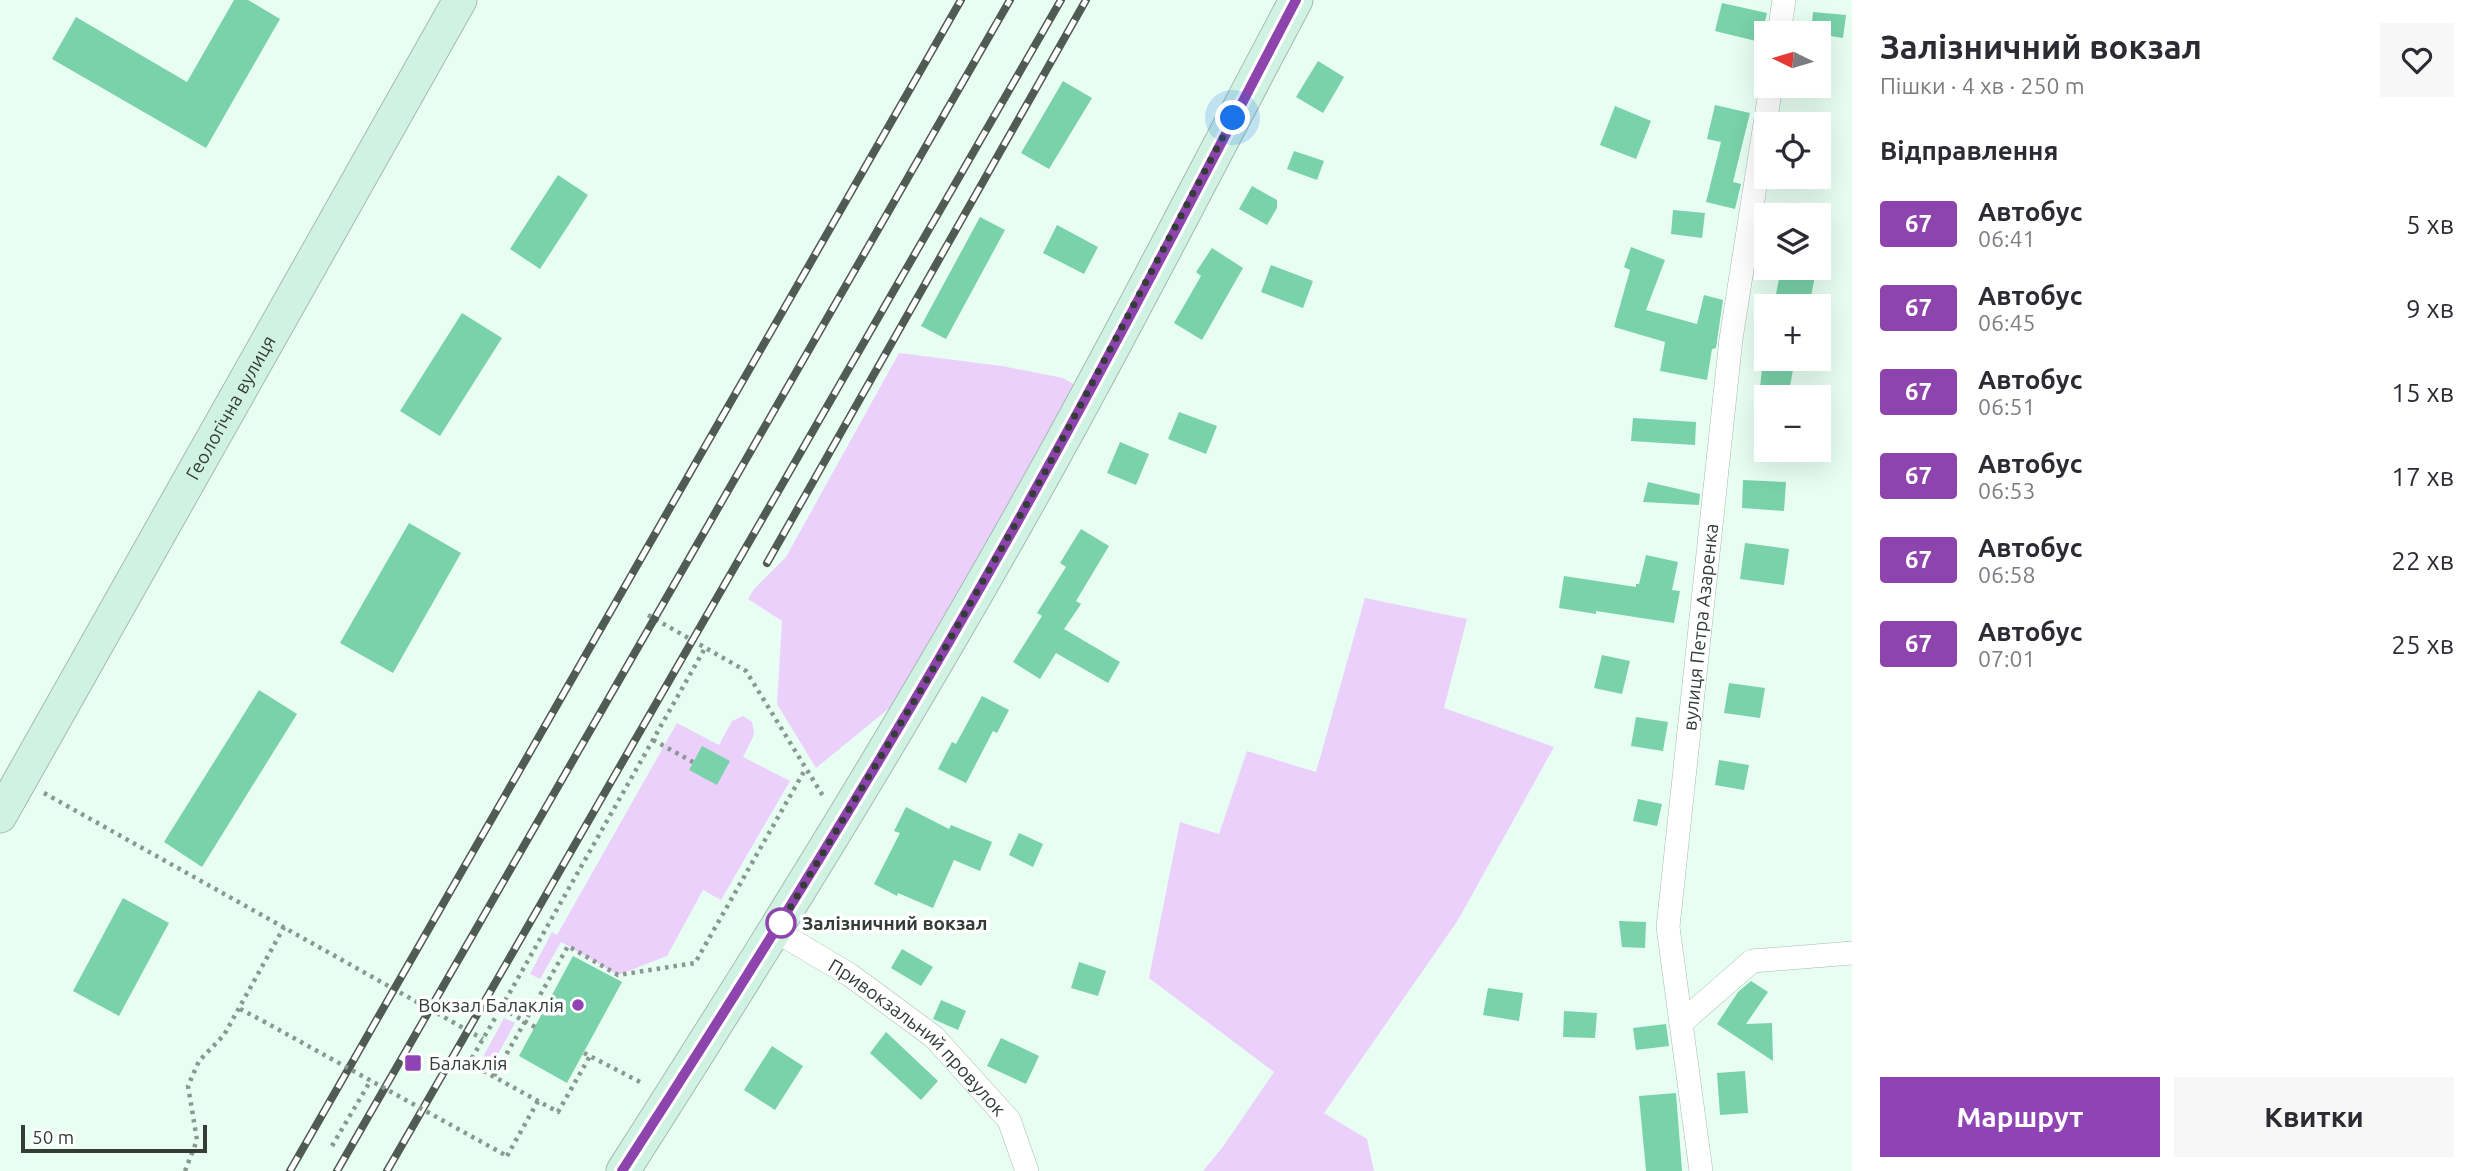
<!DOCTYPE html>
<html lang="uk">
<meta charset="utf-8">
<style>
:root{--surface:#fff;--page:#f7f7f7;--text:#2b2b33;--muted:#7c7c81;--accent:#8f43b4}
body{margin:0;font-family:Ubuntu,sans-serif;background:var(--page);color:var(--text);height:100vh;display:flex;flex-direction:column;font-size:26px;white-space:nowrap}
*{box-sizing:border-box;margin:0}
p{font-size:23px;color:var(--muted)}
.icon{flex:none;width:38px;height:38px;fill:none;stroke:currentColor;stroke-width:2;stroke-linecap:round;stroke-linejoin:round}
.map{position:relative;flex:1;overflow:hidden}
.side{display:flex;flex-direction:column;background:var(--surface);width:630px}
.side>*{flex:none}
.badge{padding:0 14px;border-radius:5px;font-size:24px;line-height:46px}
.needle{width:46px;rotate:275deg}
.controls{position:absolute;left:1754px;top:21px;display:grid;gap:14px}
.controls a{display:grid;place-items:center;width:77px;height:77px;border-radius:0px;background:var(--surface);box-shadow:0 7px 28px #0002;font-size:35px}
.scale{position:absolute;left:21px;bottom:18px;width:186px;box-sizing:border-box;padding-left:7px;border:4px solid #333c37;border-top:0;font-size:19px;line-height:24px;white-space:nowrap;color:#333c37;-webkit-text-stroke:5px #fff;paint-order:stroke}
.you{position:absolute;width:35px;height:35px;margin:-18px;border:5px solid #fff;border-radius:50%;background:#1a73e8;box-shadow:0 0 0 10px #1a73e833}
.map>.badge{position:absolute;translate:-50% -50%;box-shadow:0 0 0 4px #fff}
h2{padding:0 28px;font-size:26px;line-height:63px}
.round{display:grid;place-items:center;flex:none;width:74px;height:74px;border-radius:0px;background:var(--page)}
.head{display:flex;align-items:center;justify-content:space-between;height:119px;padding:0 28px}
h1{font-size:33px;font-weight:700;line-height:52px}
.action{display:flex;gap:14px;margin-top:auto;padding:14px 28px}
.action a{flex:1;height:80px;border-radius:0px;background:var(--accent);color:#fff;font-size:28px;font-weight:700;line-height:80px;text-align:center}
.action a+a{background:var(--page);color:var(--text)}
ul{padding:0;list-style:none}
li{display:flex;align-items:center;gap:21px;height:84px;padding:0 28px}
li div{flex:1}
li b{display:block;font-size:26px}
li em{font-style:normal}
li .badge{min-width:77px;font-weight:700;text-align:center}
main{display:flex;flex:1;min-height:0}
.map>svg:first-child{display:block}
.green{fill:#ebd0fc}
.building{fill:#79d2a9}
.lines{fill:none;stroke-linecap:round;stroke-linejoin:round}
.street-casing{stroke:#a6bbb0;stroke-width:24}
.secondary-casing{stroke:#a6bbb0;stroke-width:35}
.path{stroke:#899890;stroke-width:4.5;stroke-dasharray:3.5 5;stroke-linecap:butt}
.street{stroke:#fff;stroke-width:23}
.secondary{stroke:#d0f2e3;stroke-width:33}
.rail-casing{stroke:#505b55;stroke-width:8}
.rail{stroke:#fff;stroke-width:5;stroke-dasharray:16;stroke-linecap:butt}
.path-bridge{stroke:#899890;stroke-width:4.5;stroke-dasharray:3.5 5;stroke-linecap:butt}
.line-casing{stroke:#fff;stroke-width:16}
.line{stroke:#8e44ad;stroke-width:10}
.walk{stroke:#333c37;stroke-width:7;stroke-dasharray:0 12.6}
.stop-dot{fill:#fff;stroke:#8e44ad;stroke-width:3.5}
.poi-dot{fill:#8f43b4;stroke:#fff;stroke-width:2.5}
.labels{text-anchor:middle;dominant-baseline:central;stroke-width:7;stroke-linejoin:round;paint-order:stroke}
.street-label{font-size:19px;fill:#333c37;stroke:#fff}
.stop-label{font-size:19px;font-weight:bold;fill:#333c37;stroke:#fff;text-anchor:start}
.poi-label{font-size:19px;fill:#333c37;stroke:#fff;text-anchor:end}
</style>
<main>
<div class="map">
<svg width="1852" height="1171" viewBox="0 0 1852 1171">
<rect width="100%" height="100%" fill="#e8fef3"/>
<!-- green -->
<g class="green">
<polygon points="899,353 1002,366 1063,378 1077,386 898,701 816,768 777,704 782,621 748,599 754,589 786,557"/>
<polygon points="1365,598 1467,619 1444,708 1554,747 1458,920 1324,1113 1367,1139 1374,1171 1203,1171 1222,1148 1274,1072 1149,978 1180,822 1219,834 1247,751 1316,772"/>
<polygon points="743,716 752,722 754,731 753,737 743,757 790,781 721,900 703,890 667,956 618,975 561,942 540,979 530,974 552,932 557,935 677,723 719,745 732,721"/>
<polygon points="504,1018 515,1023 492,1065 482,1059"/>
</g>
<!-- building -->
<g class="building">
<polygon points="234,0 248,0 280,19 206,148 52,59 76,17 187,82"/>
<polygon points="1722,3 1767,13 1760,42 1715,31"/>
<polygon points="1813,12 1846,15 1843,38 1811,33"/>
<polygon points="1318,61 1344,77 1323,113 1296,97"/>
<polygon points="1063,81 1092,98 1049,169 1021,153"/>
<polygon points="1715,105 1750,113 1733,182 1741,184 1735,209 1706,202 1721,142 1707,139"/>
<polygon points="1615,106 1651,121 1636,159 1600,145"/>
<polygon points="1294,151 1324,161 1317,180 1287,169"/>
<polygon points="558,175 588,195 540,269 510,249"/>
<polygon points="1252,186 1277,200 1277,208 1267,225 1239,209"/>
<polygon points="1673,210 1705,213 1702,238 1671,234"/>
<polygon points="980,217 1005,230 946,339 921,326"/>
<polygon points="1057,225 1098,247 1084,274 1043,253"/>
<polygon points="1631,247 1665,260 1646,310 1697,324 1704,295 1723,300 1716,348 1712,349 1707,380 1660,371 1665,342 1614,327 1630,270 1624,267"/>
<polygon points="1212,248 1243,268 1202,340 1174,323 1201,276 1196,272"/>
<polygon points="1271,265 1313,281 1303,308 1261,292"/>
<polygon points="1781,269 1815,276 1810,301 1776,294"/>
<polygon points="462,313 502,338 440,436 400,411"/>
<polygon points="1763,359 1795,359 1788,397 1759,397"/>
<polygon points="1179,412 1217,426 1206,454 1168,439"/>
<polygon points="1633,418 1696,422 1695,445 1631,441"/>
<polygon points="1120,442 1149,454 1136,485 1107,473"/>
<polygon points="1743,480 1786,482 1784,511 1742,508"/>
<polygon points="1648,482 1700,494 1699,505 1643,502"/>
<polygon points="409,523 461,553 393,673 340,643"/>
<polygon points="1081,529 1109,546 1076,601 1081,604 1064,629 1120,662 1108,683 1056,653 1040,679 1013,662 1042,616 1037,613 1066,567 1060,563"/>
<polygon points="1745,543 1789,549 1784,585 1740,579"/>
<polygon points="1646,555 1678,562 1672,590 1680,591 1674,623 1596,611 1596,614 1559,608 1564,576 1636,587 1636,584 1639,584"/>
<polygon points="1602,655 1630,661 1622,694 1594,688"/>
<polygon points="1729,683 1765,688 1760,718 1724,713"/>
<polygon points="259,690 297,714 202,867 164,842"/>
<polygon points="982,696 1009,710 997,733 993,731 966,783 938,769 952,742 956,744"/>
<polygon points="1636,717 1668,722 1663,751 1631,746"/>
<polygon points="702,746 730,761 717,785 689,770"/>
<polygon points="1719,760 1749,765 1744,790 1715,785"/>
<polygon points="1638,799 1662,804 1657,826 1633,821"/>
<polygon points="906,807 949,829 951,825 992,842 980,871 954,860 933,908 898,893 897,896 874,884 900,833 894,831"/>
<polygon points="1019,833 1043,844 1033,867 1009,855"/>
<polygon points="123,898 169,923 119,1016 73,991"/>
<polygon points="1619,921 1646,922 1645,948 1622,947"/>
<polygon points="902,949 933,967 921,986 891,968"/>
<polygon points="573,956 622,982 567,1083 519,1056"/>
<polygon points="1079,962 1106,971 1098,996 1071,988"/>
<polygon points="1751,981 1768,992 1746,1024 1772,1023 1773,1061 1717,1024 1738,992"/>
<polygon points="1488,988 1523,993 1519,1021 1483,1015"/>
<polygon points="941,1000 966,1011 958,1030 933,1019"/>
<polygon points="1564,1011 1597,1013 1595,1038 1563,1037"/>
<polygon points="1666,1024 1669,1046 1636,1050 1633,1028"/>
<polygon points="886,1032 938,1081 921,1100 870,1053"/>
<polygon points="1001,1038 1039,1056 1026,1084 987,1066"/>
<polygon points="772,1046 803,1066 775,1110 744,1090"/>
<polygon points="1745,1071 1748,1113 1720,1115 1717,1073"/>
<polygon points="1676,1093 1682,1171 1646,1171 1639,1096"/>
</g>
<g class="lines">
<!-- street casing -->
<g class="street-casing">
<g id="street">
<polyline points="1779,33 1784,0"/>
<path id="s1" d="M 776,931 L 850,975 L 934,1037 L 1009,1120 L 1027,1171"/>
<polyline points="1681,1023 1752,961 1852,953"/>
<path id="s2" d="M 1701,1171 L 1668,927 L 1731,339 L 1771,86"/>
</g>
</g>
<!-- secondary casing -->
<g class="secondary-casing">
<g id="secondary">
<path id="s3" d="M 0,816 L 460,0"/>
<path d="M 623,1171 C 769,942 912,712 1044,474 C 1131,318 1212,158 1296,0"/>
</g>
</g>
<!-- path -->
<g class="path">
<polyline points="648,615 746,671 823,796"/>
<polyline points="653,740 693,762"/>
<polyline points="44,793 483,1039"/>
<polyline points="501,1008 705,648"/>
<polyline points="240,1009 263,1021"/>
<polyline points="535,1027 501,1008 469,1063 558,1112 590,1056"/>
<polyline points="584,1053 644,1084"/>
<polyline points="494,1076 568,946 618,975 695,963 806,768"/>
<polyline points="332,1146 371,1080"/>
<polyline points="507,1156 538,1101"/>
<polyline points="185,1171 197,1140 188,1086 199,1061 224,1035 284,927"/>
</g>
<!-- street -->
<use href="#street" class="street"/>
<!-- secondary -->
<use href="#secondary" class="secondary"/>
<!-- rail casing -->
<g class="rail-casing">
<g id="rail">
<polyline points="767,563 1086,0"/>
<polyline points="290,1171 961,0"/>
<polyline points="337,1171 1010,0"/>
<polyline points="387,1171 1061,0"/>
</g>
</g>
<!-- rail -->
<use href="#rail" class="rail"/>
<!-- path-bridge -->
<polyline class="path-bridge" points="263,1021 507,1156"/>
</g>
<g class="lines">
<!-- line casing -->
<g class="line-casing">
<path id="line" d="M 622,1171 C 770,943 913,712 1044,474 C 1131,318 1213,158 1296,0"/>
</g>
<!-- line -->
<use href="#line" class="line"/>
<!-- walk -->
<polyline class="walk" points="781,923 776,931 925,683 1045,472 1233,118"/>
</g>
<!-- markers -->
<circle class="stop-dot" cx="781" cy="923" r="14"/>
<g class="poi-dot">
<circle cx="578" cy="1005" r="7"/>
<rect x="404" y="1054" width="18" height="18" rx="3.5"/>
</g>
<g class="labels">
<!-- street labels -->
<g class="street-label">
<text stroke="none"><textPath href="#s3" startOffset="469">Геологічна вулиця</textPath></text>
<text stroke="none"><textPath href="#s2" startOffset="548">вулиця Петра Азаренка</textPath></text>
<text stroke="none"><textPath href="#s1" startOffset="178">Привокзальний провулок</textPath></text>
</g>
<!-- stop labels -->
<g class="stop-label">
<text x="802" y="923">Залізничний вокзал</text>
</g>
<!-- poi labels -->
<g class="poi-label">
<text x="564" y="1005">Вокзал Балаклія</text>
<text x="429" y="1063" text-anchor="start">Балаклія</text>
</g>
</g>
</svg>
<div class="controls">
<a><svg class="needle" viewBox="-14 -14 28 28"><path d="M0-13l5 13h-10z" fill="#e53935"/><path d="M0 13l5-13h-10z" fill="#7c7c81"/></svg></a>
<a><svg class="icon" aria-label="locate" viewBox="0 0 24 24"><circle cx="12" cy="12" r="6"/><path d="M12 2v4M12 18v4M2 12h4M18 12h4"/></svg></a>
<a><svg class="icon" aria-label="layers" viewBox="0 0 24 24"><path d="M12 4l9 5-9 5-9-5zM3 14l9 5 9-5"/></svg></a>
<a>+</a>
<a>−</a>
</div>
<div class="scale">50 m</div>
<div class="you" style="left:1233px;top:118px"></div>
</div>
<section class="side">
<div class="head"><div><h1>Залізничний вокзал</h1><p>Пішки · 4 хв · 250 m</p></div><a class="round"><svg class="icon" aria-label="heart" viewBox="0 0 24 24"><path d="M12 20l-8-8c-3-5 5-10 8-4 3-6 11-1 8 4z"/></svg></a></div>
<h2>Відправлення</h2>
<ul>
<li><span class="badge" style="background:#8e44ad;color:#fff">67</span><div><b>Автобус</b><p>06:41</p></div><em>5 хв</em></li>
<li><span class="badge" style="background:#8e44ad;color:#fff">67</span><div><b>Автобус</b><p>06:45</p></div><em>9 хв</em></li>
<li><span class="badge" style="background:#8e44ad;color:#fff">67</span><div><b>Автобус</b><p>06:51</p></div><em>15 хв</em></li>
<li><span class="badge" style="background:#8e44ad;color:#fff">67</span><div><b>Автобус</b><p>06:53</p></div><em>17 хв</em></li>
<li><span class="badge" style="background:#8e44ad;color:#fff">67</span><div><b>Автобус</b><p>06:58</p></div><em>22 хв</em></li>
<li><span class="badge" style="background:#8e44ad;color:#fff">67</span><div><b>Автобус</b><p>07:01</p></div><em>25 хв</em></li>
</ul>
<div class="action"><a>Маршрут</a><a>Квитки</a></div>
</section>
</main>
